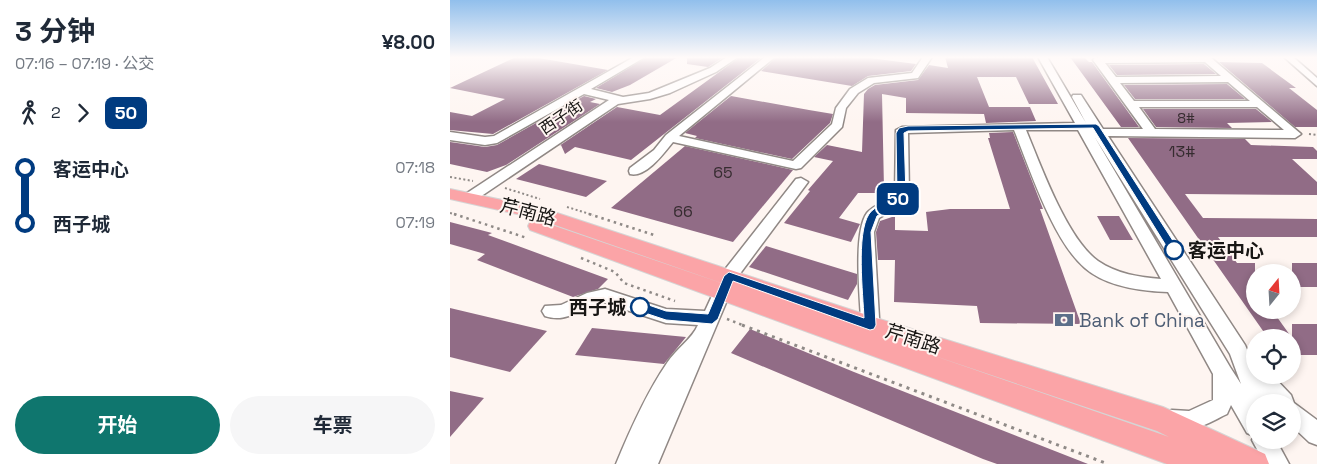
<!DOCTYPE html>
<html lang="zh">
<meta charset="utf-8">
<style>
:root{--surface:#fff;--page:#f6f6f7;--text:#1f2937;--muted:#747a83;--accent:#0f766e}
body{margin:0;font-family:"Space Grotesk","Noto Sans SC",sans-serif;background:var(--page);color:var(--text);height:100vh;display:flex;flex-direction:column;font-size:19px;white-space:nowrap}
*{box-sizing:border-box;margin:0}
p{font-size:16px;color:var(--muted)}
.icon{flex:none;width:28px;height:28px;fill:none;stroke:currentColor;stroke-width:2;stroke-linecap:round;stroke-linejoin:round}
.map{position:relative;flex:1;overflow:hidden}
.details{display:flex;flex-direction:column;background:var(--surface);width:450px}
.details>*{flex:none}
.badge{padding:0 10px;border-radius:8px;font-size:18px;line-height:32px}
.needle{width:32px;rotate:18deg}
.fabs{position:absolute;left:796px;top:264px;display:grid;gap:10px}
.fabs a{display:grid;place-items:center;width:55px;height:55px;border-radius:50%;background:var(--surface);box-shadow:0 2px 8px #0003;font-size:25px}
.map>.badge{position:absolute;translate:-50% -50%;box-shadow:0 0 0 2px #fff}
.legs{display:flex;align-items:center;gap:8px;height:55px;padding:0 15px;font-size:16px}
.legs p{margin-inline-start:auto}
.headline{display:flex;align-items:center;justify-content:space-between;height:85px;padding:0 15px}
h1{font-size:28px;font-weight:700;line-height:38px}
.cta{display:flex;gap:10px;margin-top:auto;padding:10px 15px}
.cta a{flex:1;height:58px;border-radius:30px;background:var(--accent);color:#fff;font-size:20px;font-weight:700;line-height:58px;text-align:center}
.cta a+a{background:var(--page);color:var(--text)}
ul{padding:0 15px;list-style:none}
li{display:flex;align-items:center;gap:18px;height:55px;font-size:19px}
li i{display:grid;place-items:center;width:8px;height:100%;margin:0 6px;background:currentColor}
li i::after{content:'';width:12px;height:12px;margin:-6px;border:4px solid;border-radius:50%;background:var(--surface)}
li p{margin-inline-start:auto}
li:first-child i{background:linear-gradient(#0000 50%,currentColor 0)}
li:last-child i{background:linear-gradient(currentColor 50%,#0000 0)}
main{display:flex;flex:1;min-height:0}
.map>svg:first-child{display:block}
.building{fill:#916c86}
.lines{fill:none;stroke-linecap:round;stroke-linejoin:round}
.minor-casing{stroke:#908885;stroke-width:3}
.major-casing{stroke:#d5d5d5;stroke-width:2}
.path-far2{stroke:#8f8a87;stroke-width:2;stroke-dasharray:2 2.5;stroke-linecap:butt}
.path-far1{stroke:#8f8a87;stroke-width:2.5;stroke-dasharray:2.5 4;stroke-linecap:butt}
.path{stroke:#8f8a87;stroke-width:3;stroke-dasharray:3 5;stroke-linecap:butt}
.minor{fill:#fff;fill-rule:evenodd}
.major{fill:#fba4a7;fill-rule:evenodd}
.line-1{fill:#003b80;stroke:#fff}
.stop-1-dot{fill:#fff;stroke:#003b80;stroke-width:2.5}
.labels{text-anchor:middle;dominant-baseline:central;stroke-width:4;stroke-linejoin:round;paint-order:stroke}
.far-number-label{font-size:14px;fill:#362c30}
.far-street-label{font-size:16px;fill:#181614;stroke:#fef5f1}
.number-label{font-size:16px;fill:#362c30}
.street-label{font-size:19px;fill:#181614;stroke:#fef5f1}
.stop-label{font-size:19px;font-weight:bold;fill:#181614;stroke:#fef5f1;text-anchor:start}
.service-label{font-size:19px;fill:#4e5e75;stroke:#fef5f1;text-anchor:start}
</style>
<main>
<section class="details">
<div class="headline"><div><h1>3 分钟</h1><p>07:16 – 07:19 · 公交</p></div><b>¥8.00</b></div>
<div class="legs"><svg class="icon" aria-label="walk" viewBox="0 0 24 24"><circle cx="13" cy="4" r="2"/><path d="M13 8l-2 6 4 7M11 14l-3 7M7 12l3-4h3l4 4"/></svg>2<svg class="icon" aria-label="forward" viewBox="0 0 24 24"><path d="M9 5l7 7-7 7"/></svg><b class="badge" style="background:#003b80;color:#fff">50</b></div>
<ul>
<li><i style="color:#003b80"></i><b>客运中心</b><p>07:18</p></li>
<li><i style="color:#003b80"></i><b>西子城</b><p>07:19</p></li>
</ul>
<div class="cta"><a>开始</a><a>车票</a></div>
</section>
<div class="map">
<svg width="867" height="464" viewBox="0 0 867 464">
<rect width="100%" height="100%" fill="#fef5f1"/>
<!-- building -->
<g class="building">
<polygon points="66,57 83,57 158,70 43,134 0,130 0,112 22,116 55,99 0,88"/>
<polygon points="197,57 228,57 180,85 162,92 146,88"/>
<polygon points="237,57 274,57 258,67 237,64"/>
<polygon points="290,57 312,57 181,160 125,147 115,154 111,145 109,146 167,107 210,115"/>
<polygon points="327,57 412,57 466,64 461,71 418,76 402,86 311,71"/>
<polygon points="495,57 582,57 608,104 579,104 566,77 527,77 539,107 580,107 586,121 536,123 534,114 456,113 456,98 432,94 434,189 432,193 408,193 389,218 410,224 401,242 334,223 360,191 358,190 383,161 364,157 377,145 412,152 414,94 418,89 425,85 468,80 479,65 498,68"/>
<polygon points="620,57 634,57 639,62 642,62 689,127 671,127"/>
<polygon points="769,62 812,63 846,88 839,88 867,110 867,127 845,127"/>
<polygon points="754,64 766,74 667,75 659,65"/>
<polygon points="777,84 795,99 685,99 674,85"/>
<polygon points="134,96 146,99 140,102 150,104 56,165 37,172 0,164 0,142 35,147 47,145"/>
<polygon points="281,96 359,110 383,114 380,123 342,159 245,138 247,136 235,133"/>
<polygon points="693,109 806,109 822,122 777,123 782,128 706,127"/>
<polygon points="563,132 593,209 590,209 631,324 530,323 527,306 444,302 445,260 428,260 426,232 430,221 445,216 445,230 478,231 476,212 500,209 560,209 538,138 540,138 539,133"/>
<polygon points="678,138 795,139 801,145 863,147 867,151 867,159 842,159 867,182 867,195 735,194 753,218 867,219 867,237 768,237 787,263 805,263 805,310 822,310 842,338 818,338"/>
<polygon points="235,146 343,170 283,242 161,208"/>
<polygon points="89,164 157,181 136,197 66,179"/>
<polygon points="647,216 669,216 683,240 660,240"/>
<polygon points="0,222 42,233 38,235 158,279 148,289 123,297 27,260 35,254 0,244"/>
<polygon points="316,246 407,274 407,284 398,300 299,267"/>
<rect x="842" y="263" width="25" height="24"/>
<polygon points="0,308 97,331 60,372 0,357"/>
<rect x="842" y="324" width="25" height="31"/>
<polygon points="142,328 236,337 214,364 125,355"/>
<polygon points="300,329 404,372 638,464 547,464 533,459 281,353"/>
<polygon points="0,391 34,398 0,437"/>
</g>
<g class="lines">
<!-- minor casing -->
<g class="minor-casing">
<g id="minor">
<polygon points="184,57 195,57 141,89 173,97 199,93 260,68 277,57 288,57 266,72 220,93 200,99 168,104 24,201 14,201 12,198 14,195 159,100 134,94 47,143 35,145 0,140 0,132 35,137 44,136"/>
<path d="M 315,57 L 325,57 L 229,136 L 343,161 L 382,124 L 386,108 L 400,89 L 418,78 L 462,73 L 473,57 L 482,57 L 468,78 L 424,83 L 408,93 L 396,108 L 392,127 L 351,168 L 346,169 L 223,142 C 214,153 196,178 180,174 L 179,171 L 180,168 L 204,150 L 216,135 Z"/>
<path d="M 588,57 L 597,57 L 636,123 L 622,97 L 623,95 L 631,95 L 653,129 L 693,129 L 643,60 L 645,58 L 760,57 L 851,134 L 845,138 L 658,136 L 795,345 L 805,368 L 805,375 L 822,375 L 841,395 L 844,403 L 867,420 L 867,445 L 859,442 L 842,426 L 842,402 L 821,402 L 816,397 L 818,402 L 805,402 L 805,440 L 826,440 L 839,464 L 815,464 L 802,440 L 804,436 L 797,433 L 781,405 L 777,414 C 756,424 738,437 714,427 L 711,420 L 714,413 L 722,410 L 739,411 L 763,400 L 763,374 L 718,292 C 691,291 657,287 635,268 C 603,241 580,169 564,130 L 458,133 L 459,195 L 448,207 L 429,218 L 424,232 L 430,335 L 428,340 L 421,343 L 414,340 L 412,335 C 411,308 402,233 417,213 C 423,205 437,202 445,194 L 446,130 L 452,127 L 625,123 ZM 755,62 L 771,76 L 666,77 L 655,63 ZM 778,82 L 800,101 L 684,101 L 670,83 ZM 689,107 L 807,107 L 834,130 L 705,129 ZM 576,130 L 628,130 L 711,279 C 689,277 667,274 648,261 C 617,239 591,166 576,130 ZM 644,136 L 780,354 L 791,384 L 780,367 Z"/>
<polygon points="834,57 843,57 867,78 867,86"/>
<path d="M 351,178 L 358,182 L 286,279 L 208,464 L 166,464 C 180,430 196,394 217,363 C 226,349 242,339 248,325 L 216,323 L 155,303 C 133,306 118,324 95,316 L 92,311 L 95,306 L 111,305 L 137,293 L 155,289 L 216,309 L 255,311 L 273,272 L 346,179 Z"/>
</g>
</g>
<!-- major casing -->
<g class="major-casing">
<path id="major" d="M 0,189 L 95,209 L 420,316 L 713,407 L 815,454 L 819,464 L 717,464 L 80,230 L 78,226 L 80,222 L 87,220 L 283,287 L 85,218 L 0,199 ZM 476,353 L 707,431 L 719,437 Z"/>
</g>
<!-- path-far2 -->
<g class="path-far2">
<polyline points="859,134 867,135"/>
<polyline points="0,177 23,181"/>
<polyline points="55,188 90,199"/>
<polyline points="117,207 143,215"/>
<polyline points="0,213 7,215"/>
</g>
<!-- path-far1 -->
<g class="path-far1">
<polyline points="4,214 77,238"/>
<polyline points="139,214 207,236"/>
<polyline points="131,258 165,272 174,283 225,301"/>
<polyline points="277,319 295,326"/>
</g>
<!-- path -->
<polyline class="path" points="292,325 658,464"/>
<!-- minor -->
<use href="#minor" class="minor"/>
<!-- major -->
<use href="#major" class="major"/>
</g>
<!-- sky -->
<linearGradient id="sky" x2="0" y2="1"><stop stop-color="#91bfec"/><stop offset="0.47" stop-color="#fffaf9"/><stop offset="1" stop-color="#fffaf9" stop-opacity="0"/></linearGradient>
<rect width="867" height="122" fill="url(#sky)"/>
<!-- line-1 -->
<path class="line-1" d="M 646,124 L 649,126 L 727,247 L 727,252 L 720,252 L 643,128 L 458,131 L 454,133 L 456,195 L 446,206 L 427,216 L 421,232 L 426,325 L 424,329 L 420,330 L 283,281 L 268,319 L 262,324 L 216,320 L 186,310 L 184,307 L 190,302 L 216,311 L 258,314 L 274,276 L 279,272 L 414,318 C 413,294 406,234 419,214 C 424,206 440,202 447,194 L 446,133 L 449,128 L 458,126 Z"/>
<!-- icons -->
<defs>
<g id="bank-bare" transform="scale(1.5)"><path d="M-6-4H6V4H-6ZM0-2.3a2.3 2.3 0 1 0 0 4.6a2.3 2.3 0 1 0 0-4.6Z" fill="#5c6f8a" stroke="#fef5f1" stroke-width="2.5" paint-order="stroke"/></g>
</defs>
<g fill-rule="evenodd">
<use href="#bank-bare" x="614" y="320"/>
</g>
<!-- markers -->
<g class="stop-1-dot">
<circle cx="724" cy="250" r="9"/>
<circle cx="190" cy="307" r="9"/>
</g>
<g class="labels">
<!-- far-number labels -->
<g class="far-number-label">
<text x="736" y="118">8#</text>
</g>
<!-- far-street labels -->
<g class="far-street-label">
<text transform="translate(111 117) rotate(-34)">西子街</text>
</g>
<!-- number labels -->
<g class="number-label">
<text x="732" y="151">13#</text>
<text x="273" y="172">65</text>
<text x="233" y="211">66</text>
</g>
<!-- street labels -->
<g class="street-label">
<text transform="translate(78 212) rotate(15)">芹南路</text>
<text transform="translate(463 339) rotate(18)">芹南路</text>
</g>
<!-- stop labels -->
<g class="stop-label">
<text x="738" y="250">客运中心</text>
<text x="176" y="307" text-anchor="end">西子城</text>
</g>
<!-- service labels -->
<g class="service-label">
<text x="629" y="320">Bank of China</text>
</g>
</g>
</svg>
<div class="fabs">
<a><svg class="needle" viewBox="-14 -14 28 28"><path d="M0-13l5 13h-10z" fill="#e53935"/><path d="M0 13l5-13h-10z" fill="#747a83"/></svg></a>
<a><svg class="icon" aria-label="locate" viewBox="0 0 24 24"><circle cx="12" cy="12" r="6"/><path d="M12 2v4M12 18v4M2 12h4M18 12h4"/></svg></a>
<a><svg class="icon" aria-label="layers" viewBox="0 0 24 24"><path d="M12 4l9 5-9 5-9-5zM3 14l9 5 9-5"/></svg></a>
</div>
<b class="badge" style="left:448px;top:199px;background:#003b80;color:#fff">50</b>
</div>
</main>
